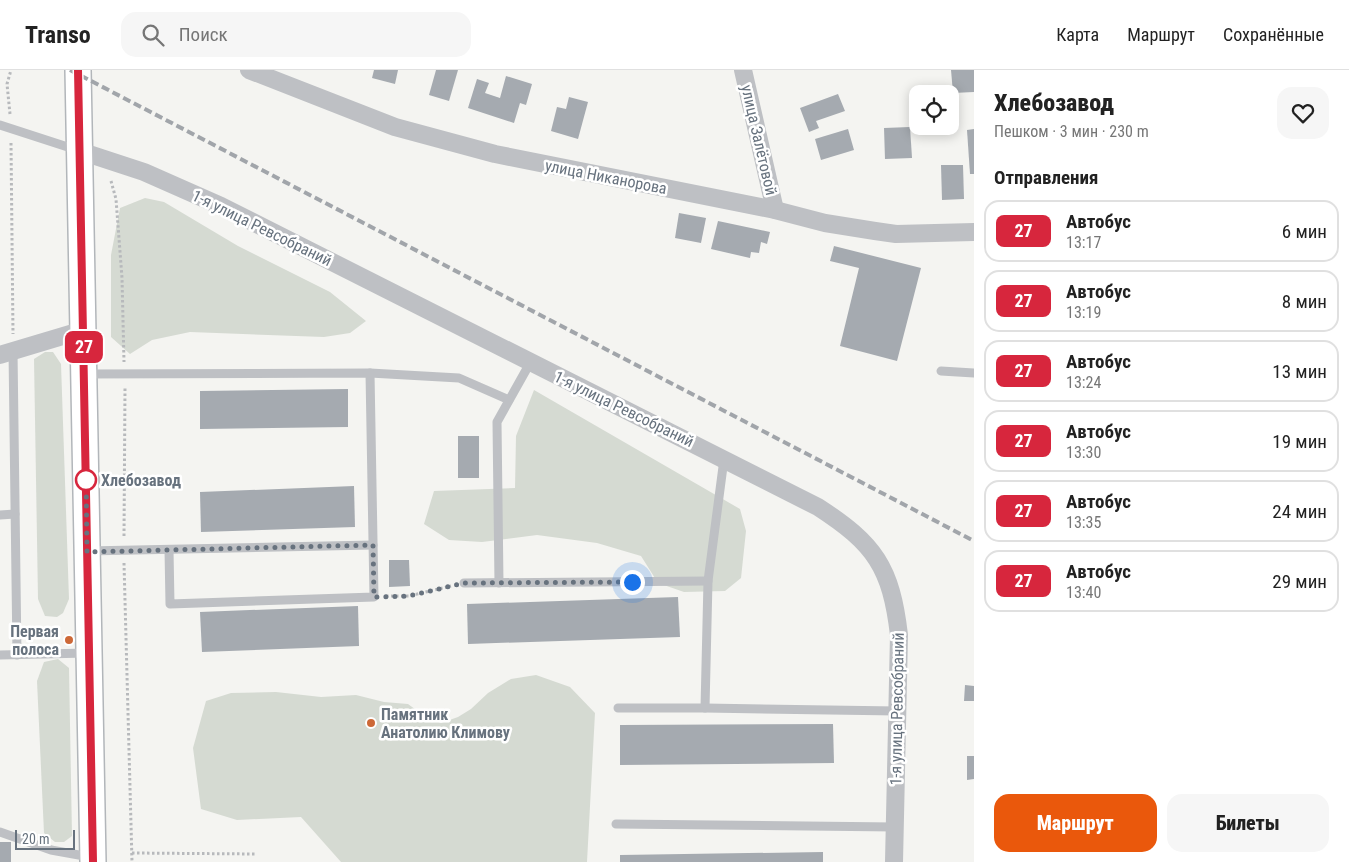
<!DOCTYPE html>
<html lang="ru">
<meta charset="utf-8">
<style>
:root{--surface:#fff;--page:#f6f6f6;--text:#222;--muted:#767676;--line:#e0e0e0;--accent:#ea580c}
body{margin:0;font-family:"Roboto Condensed",sans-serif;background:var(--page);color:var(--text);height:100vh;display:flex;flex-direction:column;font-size:19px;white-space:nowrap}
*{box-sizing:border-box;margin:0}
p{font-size:16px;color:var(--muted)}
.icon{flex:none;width:28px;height:28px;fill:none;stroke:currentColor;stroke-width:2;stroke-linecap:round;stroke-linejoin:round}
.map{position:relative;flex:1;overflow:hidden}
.panel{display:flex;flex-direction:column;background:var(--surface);width:375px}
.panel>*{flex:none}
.badge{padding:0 10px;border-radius:8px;font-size:18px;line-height:32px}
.buttons{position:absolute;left:909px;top:15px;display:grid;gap:10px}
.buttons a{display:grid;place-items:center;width:50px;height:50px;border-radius:10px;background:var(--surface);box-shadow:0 2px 12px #0003;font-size:25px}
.scale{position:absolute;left:15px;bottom:12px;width:60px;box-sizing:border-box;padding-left:5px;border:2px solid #67727e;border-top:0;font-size:14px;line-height:18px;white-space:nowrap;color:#67727e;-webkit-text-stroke:4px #fff;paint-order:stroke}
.you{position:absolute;width:25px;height:25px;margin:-12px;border:4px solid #fff;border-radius:50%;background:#1a73e8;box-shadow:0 0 0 8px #1a73e833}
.map>.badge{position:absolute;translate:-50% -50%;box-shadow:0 0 0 2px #fff}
h2{padding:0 20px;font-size:19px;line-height:45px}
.round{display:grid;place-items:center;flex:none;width:52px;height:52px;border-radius:15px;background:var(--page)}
.overview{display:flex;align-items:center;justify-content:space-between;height:85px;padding:0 20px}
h1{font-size:24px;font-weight:800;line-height:38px}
.cta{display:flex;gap:10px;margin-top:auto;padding:10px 20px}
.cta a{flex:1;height:58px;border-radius:15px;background:var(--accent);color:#fff;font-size:20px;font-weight:800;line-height:58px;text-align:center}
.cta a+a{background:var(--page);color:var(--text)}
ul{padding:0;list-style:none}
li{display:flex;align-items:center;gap:15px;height:62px;margin:0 10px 8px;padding:0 10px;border:2px solid var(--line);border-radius:15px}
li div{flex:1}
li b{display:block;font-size:19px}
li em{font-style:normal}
li .badge{min-width:55px;font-weight:700;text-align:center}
header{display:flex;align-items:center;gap:30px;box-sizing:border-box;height:70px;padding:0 25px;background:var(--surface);border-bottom:1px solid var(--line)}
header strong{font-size:24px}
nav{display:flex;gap:28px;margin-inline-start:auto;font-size:18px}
.search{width:350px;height:45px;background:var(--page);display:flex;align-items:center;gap:12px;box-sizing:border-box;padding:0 18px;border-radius:15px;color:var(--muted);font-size:19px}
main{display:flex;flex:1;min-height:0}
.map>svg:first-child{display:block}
.green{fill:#d5dad2}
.building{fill:#a5aab0}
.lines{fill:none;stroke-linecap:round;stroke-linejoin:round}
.secondary-casing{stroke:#b2b6ba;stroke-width:28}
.path{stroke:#b7b9bc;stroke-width:3;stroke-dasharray:2.5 2.5;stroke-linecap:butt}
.service{stroke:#bec0c4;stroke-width:9}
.minor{stroke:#bec0c4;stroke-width:18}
.secondary{stroke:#fff;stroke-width:25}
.rail{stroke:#a1a5aa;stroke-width:4;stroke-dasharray:8 4;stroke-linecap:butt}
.line-casing{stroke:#fff;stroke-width:11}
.line{stroke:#d7263d;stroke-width:8}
.walk{stroke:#67727e;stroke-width:5;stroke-dasharray:0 9}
.stop-dot{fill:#fff;stroke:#d7263d;stroke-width:2.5}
.poi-dot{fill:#cd6837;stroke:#fff;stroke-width:2}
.labels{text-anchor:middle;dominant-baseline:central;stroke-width:5;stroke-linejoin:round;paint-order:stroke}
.street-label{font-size:16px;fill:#67727e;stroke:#fff}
.stop-label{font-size:16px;font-weight:bold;fill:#67727e;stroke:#fff;text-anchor:start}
.poi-label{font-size:16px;font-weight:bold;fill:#67727e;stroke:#fff;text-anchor:end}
</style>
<header>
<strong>Transo</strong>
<div class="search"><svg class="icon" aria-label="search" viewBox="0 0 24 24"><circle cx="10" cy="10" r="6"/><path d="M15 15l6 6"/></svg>Поиск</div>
<nav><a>Карта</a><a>Маршрут</a><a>Сохранённые</a></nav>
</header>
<main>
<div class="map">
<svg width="974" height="792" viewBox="0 0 974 792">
<rect width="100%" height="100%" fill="#f4f4f1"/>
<!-- green -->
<g class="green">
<polygon points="145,128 164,132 238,176 330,222 366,251 350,263 324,267 190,262 152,270 130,284 111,267 111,185 120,138"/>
<polygon points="45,282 53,282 61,294 69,529 63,543 57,547 45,546 38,529 34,289"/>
<polygon points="534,320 740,439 746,461 741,508 725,521 684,522 658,513 641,486 597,473 537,465 482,472 449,470 424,454 434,421 515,418 516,366"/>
<polygon points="58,589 69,598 72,766 64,772 55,772 44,763 37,611 44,592"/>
<polygon points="536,605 570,617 595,643 587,792 341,792 301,747 237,750 201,739 193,678 206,631 231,623 276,622 321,627 356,625 384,632 408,634 427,648 441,653 458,647 471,639 488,623 511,609"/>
</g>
<!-- building -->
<g class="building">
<polygon points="374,0 398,0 395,14 372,8"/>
<polygon points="436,0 458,0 449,31 429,25"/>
<polygon points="951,0 974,0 974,22 953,23"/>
<polygon points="506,6 532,14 526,35 520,33 514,53 468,38 477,9 489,13 485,23 500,28"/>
<polygon points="838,24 845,41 816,51 819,58 809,62 800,38"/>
<polygon points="569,27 588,32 578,69 551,61 557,37 566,39"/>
<polygon points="910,57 912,88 885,89 884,58"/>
<polygon points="848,59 854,80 821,90 815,69"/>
<polygon points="974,59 974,104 970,104 967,60"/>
<polygon points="941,95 963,95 964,129 942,130"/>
<polygon points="679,143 706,148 701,173 675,168"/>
<polygon points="718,151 770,162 767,174 761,172 759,183 751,182 750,188 711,179"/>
<polygon points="834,176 921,198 897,291 840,276 859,198 830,191"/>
<polygon points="348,319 348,357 200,359 200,321"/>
<rect x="458" y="366" width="21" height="42"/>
<polygon points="354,416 355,457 201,462 200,422"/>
<polygon points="389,490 409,490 410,516 389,517"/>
<polygon points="678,527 680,567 468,574 467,534"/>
<polygon points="358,536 359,576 202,582 200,542"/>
<polygon points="965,615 974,616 974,631 964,631"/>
<polygon points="833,654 834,693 620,695 620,655"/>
<polygon points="967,686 974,686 974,709 967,710"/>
<rect x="0" y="772" width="11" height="20"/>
<polygon points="823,782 823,792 620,792 620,785"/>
</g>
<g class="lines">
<!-- secondary casing -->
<g class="secondary-casing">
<polyline id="secondary" points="78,0 93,792"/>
</g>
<!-- path -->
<g class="path">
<polyline points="10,44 7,14 11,0"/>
<polyline points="11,73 13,264"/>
<polyline points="111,111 116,129 122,208 124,292"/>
<polyline points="124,466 125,318"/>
<polyline points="124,493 132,792"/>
<polyline points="386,526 409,526 451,516"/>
<polyline points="132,783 256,784"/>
</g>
<!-- service -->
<g class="service">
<polyline points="0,55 77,80"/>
<polyline points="13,281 17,585"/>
<polyline points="941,301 974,303"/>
<polyline points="370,303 459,308 509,330"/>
<polyline points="85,304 370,303 374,527 170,534 169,480"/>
<polyline points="0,445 15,444"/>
<polyline points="87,481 373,475"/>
<polyline points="464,513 708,511"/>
<polyline points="499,513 497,352 530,293"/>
<polyline points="0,585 87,583"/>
<polyline points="618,638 705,638 708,511 724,389"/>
<polyline points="705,638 897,641"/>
<polyline points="616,754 895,757"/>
<polyline points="0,762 51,780 90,787"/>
</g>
<!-- minor -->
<g class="minor">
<polyline points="249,0 395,57 495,84 775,140 825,153 875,161 896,164 974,162"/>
<polyline points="743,0 775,140"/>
<path d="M 80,81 L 144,102 L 221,136 L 818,437 C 875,474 891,497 899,565 L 894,792"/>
<polyline points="0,285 83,260"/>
</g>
<!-- secondary -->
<use href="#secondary" class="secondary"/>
<!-- rail -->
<polyline class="rail" points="70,0 974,471"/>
</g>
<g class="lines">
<!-- line casing -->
<g class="line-casing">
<polyline id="line" points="78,0 93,792"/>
</g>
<!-- line -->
<use href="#line" class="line"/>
<!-- walk -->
<polyline class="walk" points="86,410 86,405 87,482 373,475 374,527 409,526 464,513 632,512"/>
</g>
<!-- markers -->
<circle class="stop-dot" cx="86" cy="410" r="10"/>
<g class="poi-dot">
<circle cx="69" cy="570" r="5"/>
<circle cx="371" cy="653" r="5"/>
</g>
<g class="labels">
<!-- street labels -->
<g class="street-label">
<text transform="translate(759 70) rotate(77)">улица Залётовой</text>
<text transform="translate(606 107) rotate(11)">улица Никанорова</text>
<text transform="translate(262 158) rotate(26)">1-я улица Ревсобраний</text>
<text transform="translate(624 339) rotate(26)">1-я улица Ревсобраний</text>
<text transform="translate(897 639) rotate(-89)">1-я улица Ревсобраний</text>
</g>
<!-- stop labels -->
<g class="stop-label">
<text x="101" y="410">Хлебозавод</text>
</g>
<!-- poi labels -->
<g class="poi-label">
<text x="59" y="561">Первая<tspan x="59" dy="18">полоса</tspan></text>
<text x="381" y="644" text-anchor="start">Памятник<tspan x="381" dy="18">Анатолию Климову</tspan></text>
</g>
</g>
</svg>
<div class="buttons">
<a><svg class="icon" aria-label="locate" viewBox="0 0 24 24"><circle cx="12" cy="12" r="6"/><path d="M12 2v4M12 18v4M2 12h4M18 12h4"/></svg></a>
</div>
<div class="scale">20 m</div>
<div class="you" style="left:632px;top:512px"></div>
<b class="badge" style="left:84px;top:277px;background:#d7263d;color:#fff">27</b>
</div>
<section class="panel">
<div class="overview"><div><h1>Хлебозавод</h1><p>Пешком · 3 мин · 230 m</p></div><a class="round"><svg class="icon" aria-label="heart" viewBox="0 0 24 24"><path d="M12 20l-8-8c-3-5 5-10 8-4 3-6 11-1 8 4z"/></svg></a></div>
<h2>Отправления</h2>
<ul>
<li><span class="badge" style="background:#d7263d;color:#fff">27</span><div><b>Автобус</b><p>13:17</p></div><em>6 мин</em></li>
<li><span class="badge" style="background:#d7263d;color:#fff">27</span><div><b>Автобус</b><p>13:19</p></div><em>8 мин</em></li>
<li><span class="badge" style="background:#d7263d;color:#fff">27</span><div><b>Автобус</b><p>13:24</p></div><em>13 мин</em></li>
<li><span class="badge" style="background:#d7263d;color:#fff">27</span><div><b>Автобус</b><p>13:30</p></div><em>19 мин</em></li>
<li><span class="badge" style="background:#d7263d;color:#fff">27</span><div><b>Автобус</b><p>13:35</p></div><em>24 мин</em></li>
<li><span class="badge" style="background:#d7263d;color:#fff">27</span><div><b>Автобус</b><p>13:40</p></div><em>29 мин</em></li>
</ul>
<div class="cta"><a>Маршрут</a><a>Билеты</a></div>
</section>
</main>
